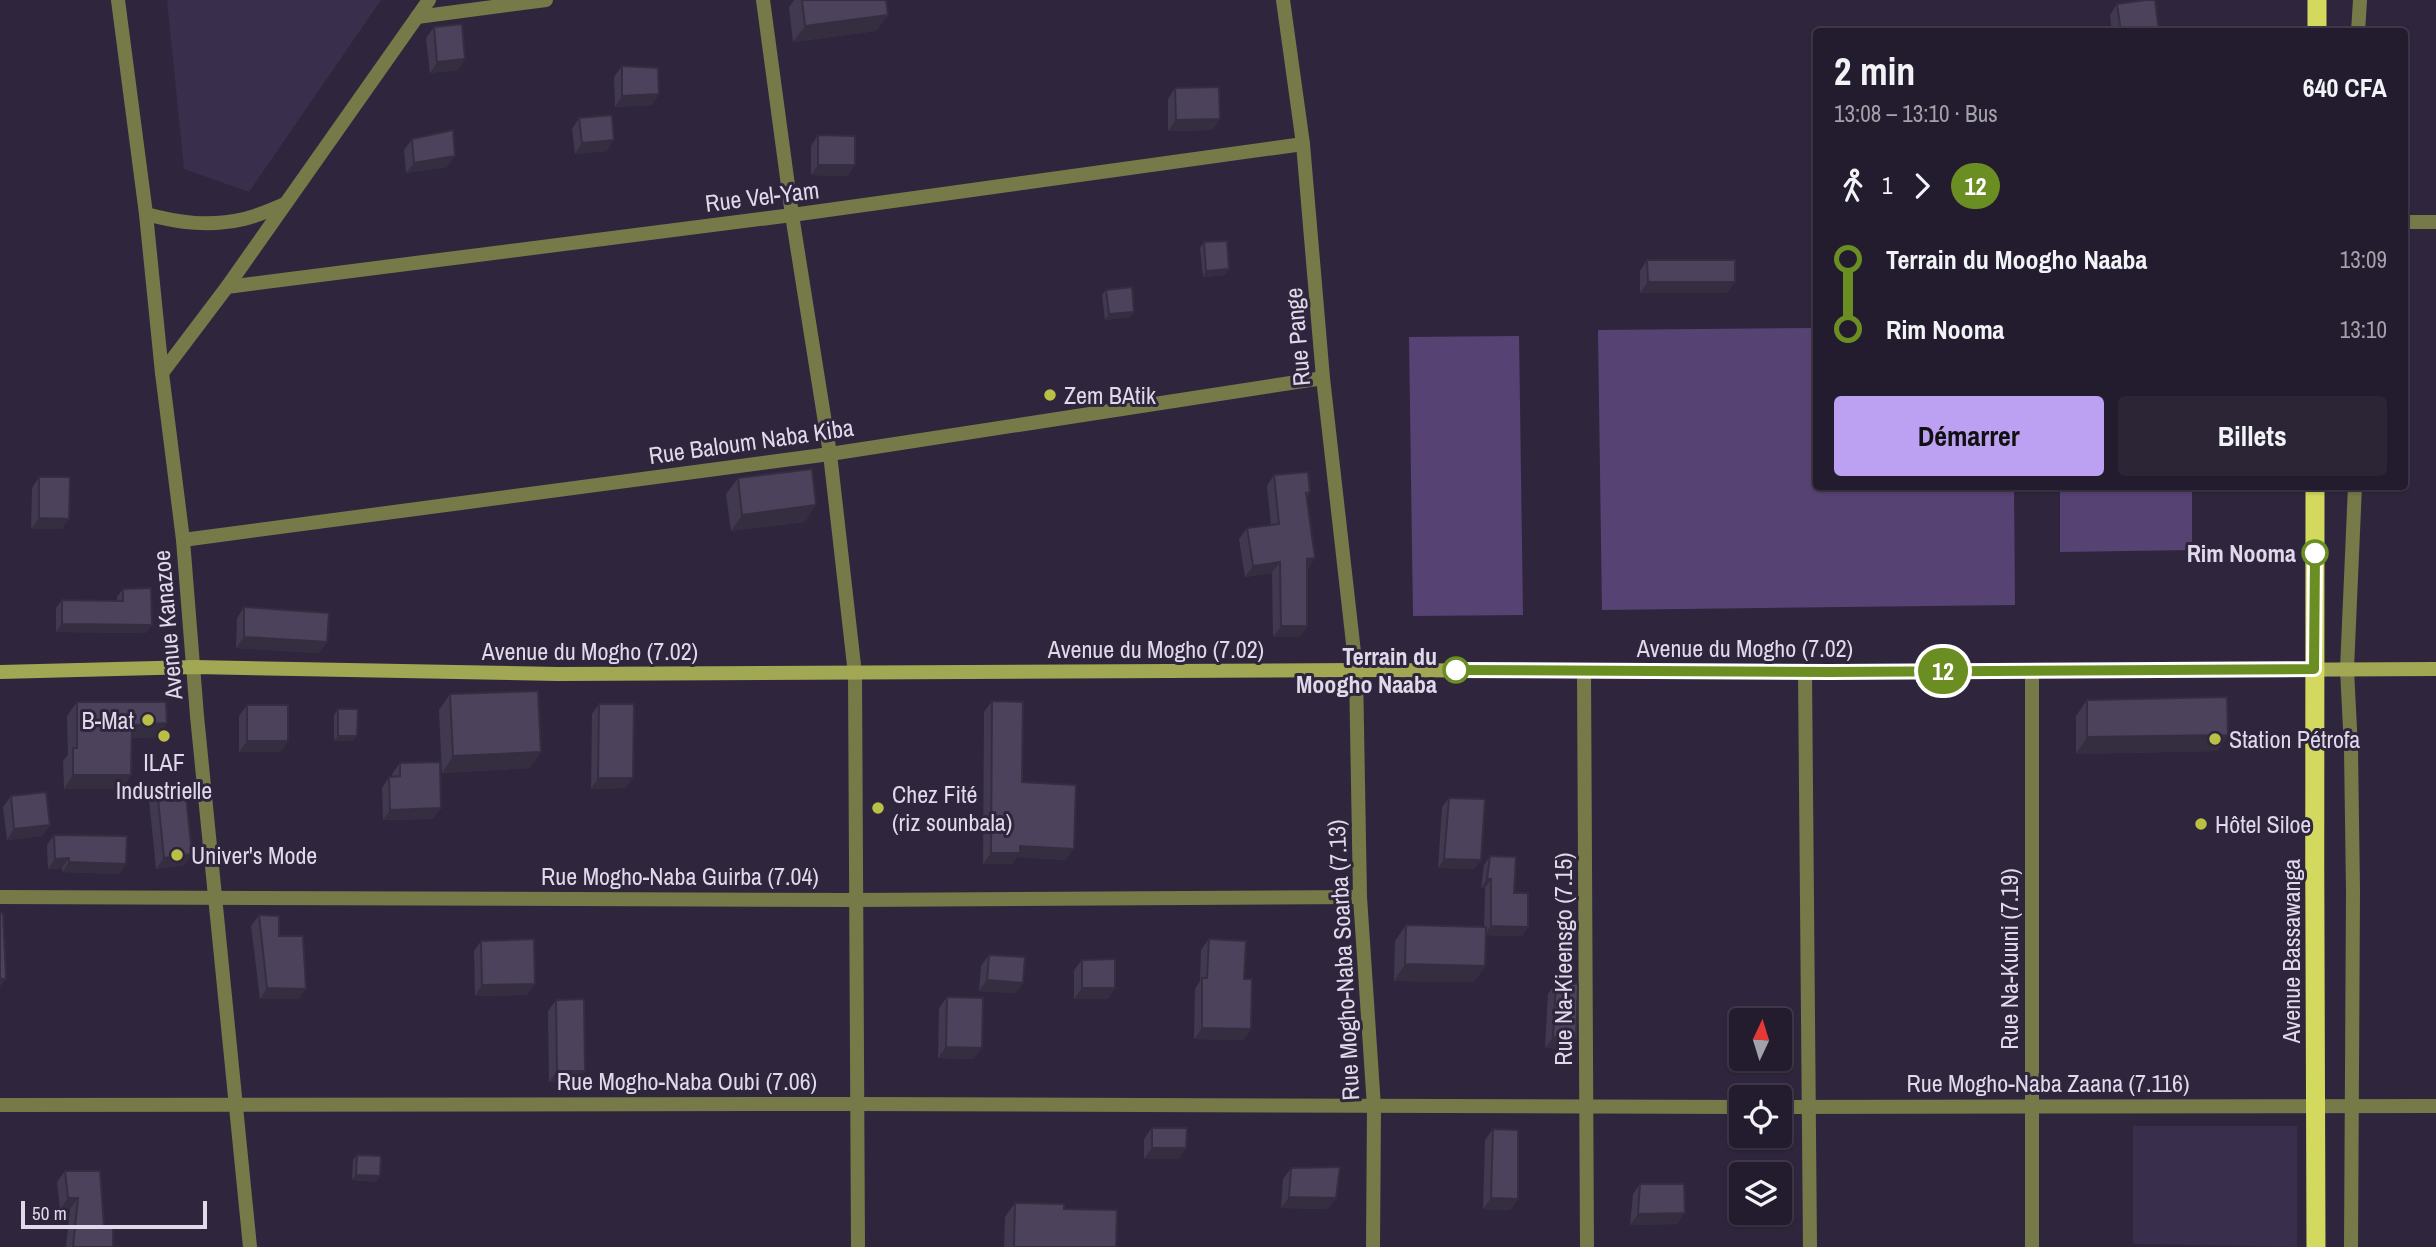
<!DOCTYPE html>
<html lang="fr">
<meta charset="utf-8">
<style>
:root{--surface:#231c2e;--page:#2b2536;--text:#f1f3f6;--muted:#a3a1aa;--line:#403a4a;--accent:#bca0f2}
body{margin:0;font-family:"Archivo Narrow",sans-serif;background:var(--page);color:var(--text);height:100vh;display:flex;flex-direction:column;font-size:26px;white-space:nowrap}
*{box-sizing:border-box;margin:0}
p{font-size:23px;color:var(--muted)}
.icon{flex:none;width:38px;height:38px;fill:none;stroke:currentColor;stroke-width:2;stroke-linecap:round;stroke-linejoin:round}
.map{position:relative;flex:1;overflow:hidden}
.side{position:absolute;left:1813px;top:28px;width:595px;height:462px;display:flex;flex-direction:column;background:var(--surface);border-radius:7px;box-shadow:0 2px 5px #0004,0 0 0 2px var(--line)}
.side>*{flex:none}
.badge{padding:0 14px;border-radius:23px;font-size:24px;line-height:46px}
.needle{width:46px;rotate:4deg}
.buttons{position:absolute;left:1729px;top:1008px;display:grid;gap:14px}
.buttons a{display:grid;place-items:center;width:63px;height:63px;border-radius:7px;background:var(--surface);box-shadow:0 2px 5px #0004,0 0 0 2px var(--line);font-size:35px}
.scale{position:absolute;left:21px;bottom:18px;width:186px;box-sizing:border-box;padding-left:7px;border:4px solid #dfd9e9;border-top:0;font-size:19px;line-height:24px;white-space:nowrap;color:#dfd9e9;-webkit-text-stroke:5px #2f263d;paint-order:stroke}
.map>.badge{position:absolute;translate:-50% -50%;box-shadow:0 0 0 4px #fff}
.legs{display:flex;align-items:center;gap:10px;height:77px;padding:0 21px;font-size:23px}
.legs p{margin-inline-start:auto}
.overview{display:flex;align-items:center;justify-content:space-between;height:119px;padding:0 21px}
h1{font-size:38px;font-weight:800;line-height:52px}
.action{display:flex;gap:14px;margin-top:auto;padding:14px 21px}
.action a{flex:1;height:80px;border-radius:7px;background:var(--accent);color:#111;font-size:28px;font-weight:800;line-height:80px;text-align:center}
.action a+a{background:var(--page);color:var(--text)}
ul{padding:0 21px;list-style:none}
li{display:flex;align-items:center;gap:24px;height:70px;font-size:26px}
li i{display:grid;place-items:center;width:10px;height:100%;margin:0 9px;background:currentColor}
li i::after{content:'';width:18px;height:18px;margin:-9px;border:5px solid;border-radius:50%;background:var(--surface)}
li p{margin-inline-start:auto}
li:first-child i{background:linear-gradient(#0000 50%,currentColor 0)}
li:last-child i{background:linear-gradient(currentColor 50%,#0000 0)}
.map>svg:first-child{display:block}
.built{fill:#392e4c}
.pitch{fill:#564373}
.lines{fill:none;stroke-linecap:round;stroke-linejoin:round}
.minor{stroke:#767a48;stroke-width:14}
.tertiary{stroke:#767a48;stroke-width:14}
.secondary{stroke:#a1a753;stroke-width:14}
.trunk{stroke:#d2d95e;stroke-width:19}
.wall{fill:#41394f}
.shaded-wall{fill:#352e40}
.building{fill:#4c425c;stroke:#352e40;stroke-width:2}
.line-1-casing{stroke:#fff;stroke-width:16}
.line-1{stroke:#6b8e23;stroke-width:10}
.poi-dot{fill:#bac046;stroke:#2f263d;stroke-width:2.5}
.stop-1-dot{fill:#fff;stroke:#6b8e23;stroke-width:3.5}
.labels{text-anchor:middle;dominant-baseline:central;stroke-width:6;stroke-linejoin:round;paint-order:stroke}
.street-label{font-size:24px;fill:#dfd9e9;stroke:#2f263d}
.poi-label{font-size:24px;fill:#dfd9e9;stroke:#2f263d;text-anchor:start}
.stop-label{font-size:24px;font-weight:bold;fill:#dfd9e9;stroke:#2f263d;text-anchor:end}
</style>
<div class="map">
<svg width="2436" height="1247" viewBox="0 0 2436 1247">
<rect width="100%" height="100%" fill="#2f263d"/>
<!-- built -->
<g class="built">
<polygon points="167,0 381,0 249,192 184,169"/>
<polygon points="2133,1126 2297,1126 2297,1247 2133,1244"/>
</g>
<!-- pitch -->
<g class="pitch">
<polygon points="1816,328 1816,486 2014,487 2015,605 1602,610 1598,330"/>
<polygon points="1519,336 1523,615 1413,616 1409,337"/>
<polygon points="2060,487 2192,487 2192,550 2060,552"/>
</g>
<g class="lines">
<!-- minor -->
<g class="minor">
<polyline points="763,0 792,215 830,454 855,674 858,1247"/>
<polyline points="1283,0 1303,144 1323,378 1356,670 1360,897 1374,1107 1373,1247"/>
<polyline points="417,17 546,0"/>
<polyline points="2358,32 2360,0"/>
<path d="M 146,214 C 179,223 210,227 244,219 C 258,216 272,209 285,204"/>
<polyline points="2404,222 2436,222"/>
<polyline points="227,287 792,215 1303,144"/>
<polyline points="162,373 227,287 429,0"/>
<polyline points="183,540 830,454 1323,378"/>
<polyline points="1584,671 1587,1247"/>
<polyline points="2032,671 2032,1247"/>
<polyline points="1805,672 1810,1247"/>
<polyline points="0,897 856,900 1360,897"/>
<polyline points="0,1105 857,1104 1741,1107"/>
<polyline points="1780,1107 2436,1106"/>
<polyline points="2351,1247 2353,891 2351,749 2347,669 2355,486"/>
</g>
<!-- tertiary -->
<polyline class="tertiary" points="118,0 146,214 162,373 183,540 197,716 250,1247"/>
<!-- secondary -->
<polyline class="secondary" points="0,672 195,667 558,674 1356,670 1805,672 2436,669"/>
<!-- trunk -->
<g class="trunk">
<polyline points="2317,0 2317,32"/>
<path d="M 2315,486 C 2313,740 2316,993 2316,1247"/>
</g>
</g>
<!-- wall -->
<g class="wall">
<polygon points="794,0 886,0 888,15 876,31 793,42 789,7"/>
<polygon points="2117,4 2159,32 2112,32 2110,15"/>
<polygon points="434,27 458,70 430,73 426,38"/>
<polygon points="622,66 659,94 651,105 615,107 614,77"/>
<polygon points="1175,88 1220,119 1212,130 1168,131 1168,99"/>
<polygon points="579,118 607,151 575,154 572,129"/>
<polygon points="818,135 848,176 811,175 811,146"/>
<polygon points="412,139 447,167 406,173 404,150"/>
<polygon points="1204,242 1225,275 1203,277 1200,248"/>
<polygon points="1647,260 1727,293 1640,293 1640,271"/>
<polygon points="1106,290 1134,312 1130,317 1105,320 1102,295"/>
<polygon points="1274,475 1310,492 1307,497 1307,626 1300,637 1273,637 1272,573 1245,577 1239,539 1247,528 1271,525 1267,486"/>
<polygon points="39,477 62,529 31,529 32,488"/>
<polygon points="738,478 805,522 731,531 726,494"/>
<polygon points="123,589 146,633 56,632 56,608 62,600 117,601 117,597"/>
<polygon points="244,607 327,642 319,653 236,648 237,618"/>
<polygon points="450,694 530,768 442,773 439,710"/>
<polygon points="2087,700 2228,735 2217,751 2076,754 2076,716"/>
<polygon points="992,701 1022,782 1066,860 1017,857 1012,864 983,864 984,712"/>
<polygon points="77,702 167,723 157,737 132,738 131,775 121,789 64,789 63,761 68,755 67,716"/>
<polygon points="599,704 626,788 591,789 592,714"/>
<polygon points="247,705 288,741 280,752 239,752 239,716"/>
<polygon points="338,709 353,741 334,741 334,715"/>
<polygon points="400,763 433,819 383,820 382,788 389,777 392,777 392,774"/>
<polygon points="157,789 192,854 184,865 156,869 149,800"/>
<polygon points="11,796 50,825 42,836 7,840 3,807"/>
<polygon points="1449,798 1475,869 1438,868 1442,807"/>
<polygon points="54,835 119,874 62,872 62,868 48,869 47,845"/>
<polygon points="1490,856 1514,893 1528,927 1522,936 1486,935 1485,966 1474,982 1394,981 1395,941 1406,925 1484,927 1485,888 1481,888 1484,865"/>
<polygon points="259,915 279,936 299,999 260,999 251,926"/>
<polygon points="1209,939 1244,979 1244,1040 1194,1039 1195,989 1200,981 1201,950"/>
<polygon points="481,941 527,995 475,996 474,951"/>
<polygon points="989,955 1016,993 979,991 981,966"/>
<polygon points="1082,960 1108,999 1074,999 1074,970"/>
<polygon points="1556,983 1569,1049 1545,1048 1548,994"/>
<polygon points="947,997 974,1059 938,1058 939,1008"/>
<polygon points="556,1000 578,1082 549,1082 548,1011"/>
<polygon points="1152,1128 1179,1159 1144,1159 1144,1139"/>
<polygon points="1493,1129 1518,1199 1510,1210 1483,1209 1485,1140"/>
<polygon points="357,1155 376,1182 352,1180 353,1160"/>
<polygon points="1291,1168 1328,1209 1281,1208 1283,1179"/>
<polygon points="65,1171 104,1226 113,1247 66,1247 70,1209 60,1209 57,1182"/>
<polygon points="1640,1184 1677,1224 1630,1225 1633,1194"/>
<polygon points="1015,1203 1064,1209 1116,1247 1004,1247 1005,1217"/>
</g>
<!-- shaded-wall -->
<g class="shaded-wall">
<polygon points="888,15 876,31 793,42 805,26"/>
<polygon points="465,59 458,70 430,73 437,62"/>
<polygon points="659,94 651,105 615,107 622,96"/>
<polygon points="1220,119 1212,130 1168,131 1176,120"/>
<polygon points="614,140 607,151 575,154 582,143"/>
<polygon points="455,156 447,167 406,173 414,163"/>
<polygon points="818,165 855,165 848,176 811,175"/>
<polygon points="1229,269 1225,275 1203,277 1206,271"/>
<polygon points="1648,282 1735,282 1727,293 1640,293"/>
<polygon points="1134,312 1130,317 1105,320 1109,314"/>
<polygon points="816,505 805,522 731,531 742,515"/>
<polygon points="39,518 69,519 62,529 31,529"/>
<polygon points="1315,558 1308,569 1299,570 1307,559"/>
<polygon points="1280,562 1272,573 1245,577 1253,566"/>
<polygon points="62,624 152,625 146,633 56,632"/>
<polygon points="1281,626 1307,626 1300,637 1273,637"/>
<polygon points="244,637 327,642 319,653 236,648"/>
<polygon points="167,723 157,737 123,738 132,725"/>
<polygon points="2228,735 2217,751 2076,754 2087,737"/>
<polygon points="338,736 357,736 353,741 334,741"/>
<polygon points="247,741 288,741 280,752 239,752"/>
<polygon points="541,752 530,768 442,773 453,756"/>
<polygon points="73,775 131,775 121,789 64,789"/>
<polygon points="598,778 633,778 626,788 591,789"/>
<polygon points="441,808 433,819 383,820 390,810"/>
<polygon points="50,825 42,836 7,840 14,829"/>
<polygon points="1020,846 1074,849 1066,860 1017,857 1012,864 983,864 991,853"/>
<polygon points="192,854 184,865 156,869 164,858"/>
<polygon points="69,858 62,868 48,869 55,859"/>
<polygon points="1444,859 1481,860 1475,869 1438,868"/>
<polygon points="69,862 126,864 119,874 62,872"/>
<polygon points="1487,879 1491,879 1485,888 1481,888"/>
<polygon points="1491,926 1528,927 1522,936 1484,935"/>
<polygon points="1405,964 1485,966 1474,982 1394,981"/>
<polygon points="0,979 6,979 0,987"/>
<polygon points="987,980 1023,983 1016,993 979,991"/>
<polygon points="535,984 527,995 475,996 482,985"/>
<polygon points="267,988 306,989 299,999 260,999"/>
<polygon points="1082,988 1115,988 1108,999 1074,999"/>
<polygon points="1202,1028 1251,1029 1244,1040 1194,1039"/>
<polygon points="1553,1037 1576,1038 1569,1049 1545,1048"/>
<polygon points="946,1047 982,1048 974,1059 938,1058"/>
<polygon points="557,1071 585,1071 578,1082 549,1082"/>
<polygon points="1152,1148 1186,1148 1179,1159 1144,1159"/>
<polygon points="356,1175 380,1176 376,1182 352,1180"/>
<polygon points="1289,1197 1336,1198 1328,1209 1281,1208"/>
<polygon points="68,1198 78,1198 70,1209 60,1209"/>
<polygon points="1491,1198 1518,1199 1510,1210 1483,1209"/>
<polygon points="1685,1213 1677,1224 1630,1225 1638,1214"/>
</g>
<!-- building -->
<g class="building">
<polygon points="802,0 886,0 888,15 805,26"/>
<polygon points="2146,0 2155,0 2159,32 2121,32 2117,4"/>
<polygon points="462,24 465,59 437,62 434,27"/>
<polygon points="622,66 658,68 659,94 622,96"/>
<polygon points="1219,87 1220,119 1176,120 1175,88"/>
<polygon points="612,115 614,140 582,143 579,118"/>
<polygon points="453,130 455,156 414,163 412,139"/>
<polygon points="818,135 855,136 855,165 818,165"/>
<polygon points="1227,241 1229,269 1206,271 1204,242"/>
<polygon points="1647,260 1735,260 1735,282 1648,282"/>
<polygon points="1132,287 1134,312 1109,314 1106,290"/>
<polygon points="812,469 816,505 742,515 738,478"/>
<polygon points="1308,472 1310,492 1306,493 1315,558 1307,559 1307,626 1281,626 1280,562 1253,566 1247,528 1279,524 1274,475"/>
<polygon points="39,477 70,477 69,519 39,518"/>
<polygon points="151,588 152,625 62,624 62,600 123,601 123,589"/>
<polygon points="244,607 329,613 327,642 244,637"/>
<polygon points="538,691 541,752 453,756 450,694"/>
<polygon points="2227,697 2228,735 2087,737 2087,700"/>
<polygon points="992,701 1023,702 1022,782 1076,785 1074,849 1020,846 1020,853 991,853"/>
<polygon points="77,702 166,702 167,723 132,725 131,775 73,775 73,748 77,748"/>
<polygon points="599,704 634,704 633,778 598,778"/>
<rect x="247" y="705" width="41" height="36"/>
<polygon points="338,709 358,709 357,736 338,736"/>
<polygon points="440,762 441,808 390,810 389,777 400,776 400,763"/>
<polygon points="185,787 192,854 164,858 157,789"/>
<polygon points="46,792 50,825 14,829 11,796"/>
<polygon points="1449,798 1485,799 1481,860 1444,859"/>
<polygon points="54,835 127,836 126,864 69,862 69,858 55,859"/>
<polygon points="1490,856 1516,857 1514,893 1528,893 1528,927 1491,926 1491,879 1487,879"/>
<polygon points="0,913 3,913 6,979 0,979"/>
<polygon points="259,915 279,916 279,936 303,936 306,989 267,988"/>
<polygon points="1406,925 1486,927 1485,966 1405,964"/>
<polygon points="534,939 535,984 482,985 481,941"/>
<polygon points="1209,939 1246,941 1244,979 1252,979 1251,1029 1202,1028 1202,978 1207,978"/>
<polygon points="989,955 1025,957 1023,983 987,980"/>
<polygon points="1115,959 1115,988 1082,988 1082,960"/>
<polygon points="1556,983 1578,984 1576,1038 1553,1037"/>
<polygon points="947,997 983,998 982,1048 946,1047"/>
<polygon points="584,999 585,1071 557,1071 556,1000"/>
<polygon points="1152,1128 1187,1128 1186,1148 1152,1148"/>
<polygon points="1493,1129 1518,1130 1518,1199 1491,1198"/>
<polygon points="357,1155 381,1156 380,1176 356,1175"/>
<polygon points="1340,1167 1336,1198 1289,1197 1291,1168"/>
<polygon points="65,1171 100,1171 104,1226 113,1226 113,1247 73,1247 78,1198 68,1198"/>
<polygon points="1640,1184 1684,1184 1685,1213 1638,1214"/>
<polygon points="1015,1203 1064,1204 1064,1209 1117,1210 1116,1247 1014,1247"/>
</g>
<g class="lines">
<!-- line-1 casing -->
<g class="line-1-casing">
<polyline id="line-1" points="1456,670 1830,672 2314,669 2315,553"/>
</g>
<!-- line-1 -->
<use href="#line-1" class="line-1"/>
</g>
<!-- markers -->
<g class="poi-dot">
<circle cx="1050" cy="395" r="7"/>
<circle cx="148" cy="720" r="7"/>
<circle cx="164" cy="736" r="7"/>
<circle cx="2215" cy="739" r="7"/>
<circle cx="878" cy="808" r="7"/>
<circle cx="2201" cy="824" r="7"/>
<circle cx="177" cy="855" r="7"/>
</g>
<g class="stop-1-dot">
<circle cx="2315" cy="553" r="12"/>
<circle cx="1456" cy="670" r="12"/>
</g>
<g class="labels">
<!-- street labels -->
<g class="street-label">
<text transform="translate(762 196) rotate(-7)">Rue Vel-Yam</text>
<text transform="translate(1297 337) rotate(-95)">Rue Pange</text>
<text transform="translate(751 441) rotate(-8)">Rue Baloum Naba Kiba</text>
<text transform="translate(167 625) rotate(-95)">Avenue Kanazoe</text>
<text x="1745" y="648">Avenue du Mogho (7.02)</text>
<text x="1156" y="649">Avenue du Mogho (7.02)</text>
<text x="590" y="651">Avenue du Mogho (7.02)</text>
<text x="680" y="876">Rue Mogho-Naba Guirba (7.04)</text>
<text transform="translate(2291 951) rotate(-90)">Avenue Bassawanga</text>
<text transform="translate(1563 959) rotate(-90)">Rue Na-Kieensgo (7.15)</text>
<text transform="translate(2009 959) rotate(-90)">Rue Na-Kuuni (7.19)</text>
<text transform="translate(1343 960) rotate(-93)">Rue Mogho-Naba Soarba (7.13)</text>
<text x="687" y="1081">Rue Mogho-Naba Oubi (7.06)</text>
<text x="2048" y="1083">Rue Mogho-Naba Zaana (7.116)</text>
</g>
<!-- poi labels -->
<g class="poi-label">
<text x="1064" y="395">Zem BAtik</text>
<text x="134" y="720" text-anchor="end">B-Mat</text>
<text x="2229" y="739">Station Pétrofa</text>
<text x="164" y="762" text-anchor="middle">ILAF<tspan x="164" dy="28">Industrielle</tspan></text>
<text x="892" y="794">Chez Fité<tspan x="892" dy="28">(riz sounbala)</tspan></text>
<text x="2215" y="824">Hôtel Siloe</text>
<text x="191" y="855">Univer's Mode</text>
</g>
<!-- stop labels -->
<g class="stop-label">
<text x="2296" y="553">Rim Nooma</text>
<text x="1437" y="656">Terrain du<tspan x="1437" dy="28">Moogho Naaba</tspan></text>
</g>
</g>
</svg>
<div class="buttons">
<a><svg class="needle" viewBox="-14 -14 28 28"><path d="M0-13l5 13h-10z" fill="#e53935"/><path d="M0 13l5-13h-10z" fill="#a3a1aa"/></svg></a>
<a><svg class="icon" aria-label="locate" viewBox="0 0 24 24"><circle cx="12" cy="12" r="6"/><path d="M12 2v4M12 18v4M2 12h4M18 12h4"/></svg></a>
<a><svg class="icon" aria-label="layers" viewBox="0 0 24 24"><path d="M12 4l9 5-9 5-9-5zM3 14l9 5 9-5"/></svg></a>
</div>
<div class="scale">50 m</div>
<b class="badge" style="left:1943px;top:671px;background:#6b8e23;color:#fff">12</b>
<section class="side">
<div class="overview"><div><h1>2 min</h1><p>13:08 – 13:10 · Bus</p></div><b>640 CFA</b></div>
<div class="legs"><svg class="icon" aria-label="walk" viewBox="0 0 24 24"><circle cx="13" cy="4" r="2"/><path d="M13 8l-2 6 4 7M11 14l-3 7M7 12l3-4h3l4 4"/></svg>1<svg class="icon" aria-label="forward" viewBox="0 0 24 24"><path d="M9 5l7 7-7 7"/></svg><b class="badge" style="background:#6b8e23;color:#fff">12</b></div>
<ul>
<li><i style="color:#6b8e23"></i><b>Terrain du Moogho Naaba</b><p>13:09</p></li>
<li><i style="color:#6b8e23"></i><b>Rim Nooma</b><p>13:10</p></li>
</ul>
<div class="action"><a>Démarrer</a><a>Billets</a></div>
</section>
</div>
